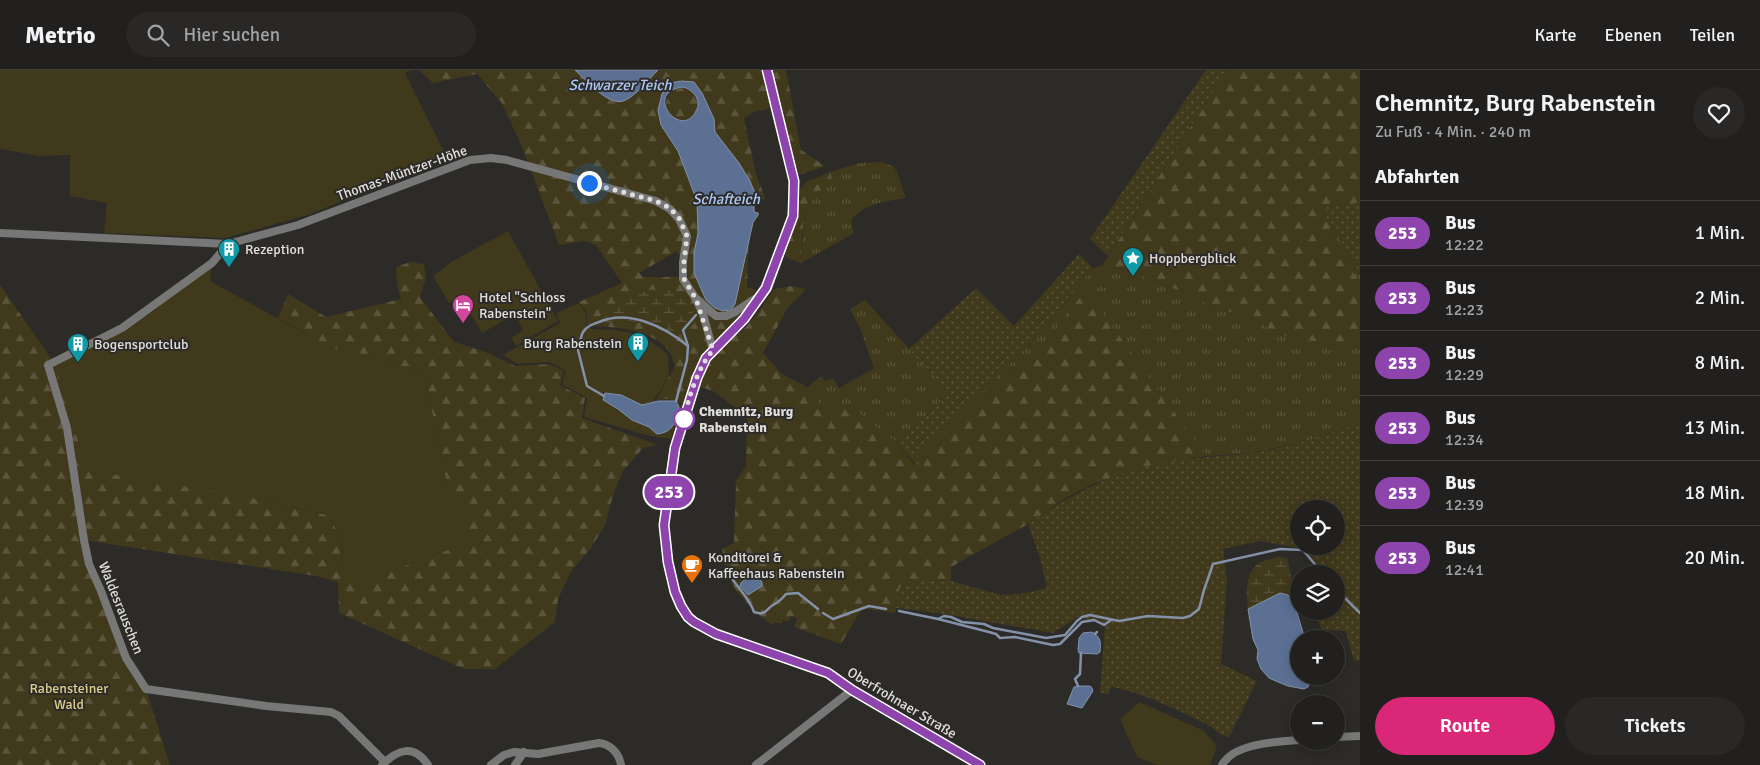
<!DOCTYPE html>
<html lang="de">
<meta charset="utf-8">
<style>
:root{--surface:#21201e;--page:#292827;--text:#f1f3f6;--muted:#a2a3a4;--line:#3e3e3c;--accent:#db2777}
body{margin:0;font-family:Signika,sans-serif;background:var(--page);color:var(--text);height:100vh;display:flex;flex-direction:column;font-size:19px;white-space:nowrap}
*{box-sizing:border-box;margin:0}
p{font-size:16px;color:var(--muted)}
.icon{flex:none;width:28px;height:28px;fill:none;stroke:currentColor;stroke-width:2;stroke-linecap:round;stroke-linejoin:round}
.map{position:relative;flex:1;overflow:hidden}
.panel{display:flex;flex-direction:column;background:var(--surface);width:400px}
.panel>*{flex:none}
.badge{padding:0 10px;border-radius:16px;font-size:18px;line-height:32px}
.fabs{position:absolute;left:1290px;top:430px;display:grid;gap:10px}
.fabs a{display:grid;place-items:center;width:55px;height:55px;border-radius:50%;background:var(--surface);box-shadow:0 2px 12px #0003,0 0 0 1px var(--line);font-size:25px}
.you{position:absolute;width:25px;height:25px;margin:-12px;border:4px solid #fff;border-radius:50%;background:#1a73e8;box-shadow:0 0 0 8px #1a73e833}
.map>.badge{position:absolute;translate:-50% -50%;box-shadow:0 0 0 2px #fff}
h2{padding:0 15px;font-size:19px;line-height:45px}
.round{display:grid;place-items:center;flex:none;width:52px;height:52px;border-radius:26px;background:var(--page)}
.overview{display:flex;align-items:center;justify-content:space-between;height:85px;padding:0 15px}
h1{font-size:24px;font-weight:600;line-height:38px}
.button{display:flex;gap:10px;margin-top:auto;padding:10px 15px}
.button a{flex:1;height:58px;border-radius:30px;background:var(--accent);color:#fff;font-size:20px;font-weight:600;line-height:58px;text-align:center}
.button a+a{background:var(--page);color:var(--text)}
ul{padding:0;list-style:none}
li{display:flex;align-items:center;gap:15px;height:65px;padding:0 15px;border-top:1px solid var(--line)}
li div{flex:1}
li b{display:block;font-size:19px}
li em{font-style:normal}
li .badge{min-width:55px;font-weight:700;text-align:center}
header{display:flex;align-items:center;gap:30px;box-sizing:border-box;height:70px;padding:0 25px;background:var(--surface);border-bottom:1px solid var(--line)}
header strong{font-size:24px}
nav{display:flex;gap:28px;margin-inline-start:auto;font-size:18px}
.search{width:350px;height:45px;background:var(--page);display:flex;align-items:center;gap:12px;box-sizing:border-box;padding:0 18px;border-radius:28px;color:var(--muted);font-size:19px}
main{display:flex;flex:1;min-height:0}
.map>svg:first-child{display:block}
.grass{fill:url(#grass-tufts)}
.forest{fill:url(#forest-firs);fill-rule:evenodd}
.wetland{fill:url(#wetland-marsh)}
.park{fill:#40391c}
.garden{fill:url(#garden-dots);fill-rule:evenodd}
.water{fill:#5b7093;stroke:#8391a9;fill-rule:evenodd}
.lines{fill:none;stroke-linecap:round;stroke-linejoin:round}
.stream{stroke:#8391a9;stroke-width:2.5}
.minor{stroke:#767776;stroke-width:8}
.secondary{stroke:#a1a2a0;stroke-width:10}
.line-casing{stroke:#fff;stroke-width:11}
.line{stroke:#8e44ad;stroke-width:8}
.walk{stroke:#e0dfdd;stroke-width:5;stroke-dasharray:0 9}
.stop-dot{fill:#fff;stroke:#8e44ad;stroke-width:2.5}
.labels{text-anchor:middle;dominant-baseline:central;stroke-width:4;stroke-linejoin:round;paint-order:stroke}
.street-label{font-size:14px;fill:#e0dfdd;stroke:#2c2b28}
.poi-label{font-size:14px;fill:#e0dfdd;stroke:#2c2b28;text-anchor:start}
.stop-label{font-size:14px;font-weight:bold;fill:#e0dfdd;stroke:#2c2b28;text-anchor:start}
.park-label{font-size:14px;fill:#decd88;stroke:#2c2b28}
.water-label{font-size:15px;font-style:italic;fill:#adc8f7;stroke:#2c2b28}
</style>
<header>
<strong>Metrio</strong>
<div class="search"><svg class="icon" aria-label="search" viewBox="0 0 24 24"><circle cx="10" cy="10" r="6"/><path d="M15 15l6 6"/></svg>Hier suchen</div>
<nav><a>Karte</a><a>Ebenen</a><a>Teilen</a></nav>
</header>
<main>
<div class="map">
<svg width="1360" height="695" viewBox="0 0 1360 695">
<defs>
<pattern id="grass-tufts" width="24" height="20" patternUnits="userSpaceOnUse" patternTransform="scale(1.25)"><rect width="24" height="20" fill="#40391c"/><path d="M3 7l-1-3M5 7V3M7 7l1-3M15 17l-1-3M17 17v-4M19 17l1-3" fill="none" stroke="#5b553d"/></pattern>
<pattern id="forest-firs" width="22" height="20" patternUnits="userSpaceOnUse" patternTransform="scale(1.25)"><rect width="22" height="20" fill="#40391c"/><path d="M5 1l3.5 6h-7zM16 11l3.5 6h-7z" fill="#5b553d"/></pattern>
<pattern id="wetland-marsh" width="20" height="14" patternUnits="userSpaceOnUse" patternTransform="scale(1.25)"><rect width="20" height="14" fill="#40391c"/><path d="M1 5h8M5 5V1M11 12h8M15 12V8" fill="none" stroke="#5b553d"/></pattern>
<pattern id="garden-dots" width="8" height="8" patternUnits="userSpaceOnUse" patternTransform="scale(1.25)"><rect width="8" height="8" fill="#40391c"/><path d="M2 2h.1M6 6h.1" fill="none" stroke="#5b553d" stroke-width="1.8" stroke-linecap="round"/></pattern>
</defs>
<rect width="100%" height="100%" fill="#2c2b28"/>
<!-- grass -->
<g class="grass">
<path d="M 881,92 L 893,96 L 897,102 L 906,128 C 887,131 861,134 851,151 L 854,163 L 801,193 C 802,179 804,136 810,126 C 815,118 825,113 832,108 L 830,102 L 860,93 Z"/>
<polygon points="1321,138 1360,203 1360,214 1339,177"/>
<polygon points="1102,196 1114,199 1125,198 1137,202 1146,208 1181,221 1223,241 1245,244 1281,265 1349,278 1360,276 1360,353 1305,372 1250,383 1206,386 1086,221 1028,294 1011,301 916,397 913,391 1030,274 1093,198"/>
<polygon points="865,230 949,323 897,373 857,342 821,336 807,317 822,306 825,311 833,308 839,318 874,298 860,258 850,239"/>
</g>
<!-- forest -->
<g class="forest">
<path d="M 419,0 L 575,0 L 604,26 L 629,28 L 658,0 L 786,0 L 801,80 L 825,96 L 799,105 L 780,35 L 752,43 L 744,48 L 756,104 L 765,128 L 754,137 L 755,142 L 759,142 L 759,145 C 746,162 748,196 747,217 L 758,221 L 741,245 L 706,281 L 693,304 L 684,334 L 667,329 L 656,330 L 675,296 C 673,291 672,285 669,281 C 650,258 615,257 587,256 L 587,243 L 579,232 L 622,213 L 596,175 L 585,171 L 559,175 L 521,74 L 501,32 L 477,4 L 433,13 ZM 682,11 L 708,35 L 714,49 L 715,62 L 739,94 L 750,111 L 754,142 L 758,143 L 758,145 L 753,152 L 735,234 L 716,238 L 706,230 L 694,183 L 698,163 L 697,131 L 678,81 L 661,55 L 659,32 ZM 677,181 L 682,190 L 682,207 L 644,207 L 639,203 Z"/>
<polygon points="1227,0 1360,0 1360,133 1321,138 1339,177 1360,214 1360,276 1349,278 1281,265 1245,244 1223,241 1181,221 1146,208 1137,202 1125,198 1113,199 1102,196"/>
<circle cx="682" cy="34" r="16"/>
<path d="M 830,102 L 832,108 L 823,120 L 813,122 C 802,137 802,174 801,193 L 785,187 L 796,147 L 800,119 L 806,112 Z"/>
<polygon points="410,192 424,194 426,208 420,227 454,272 486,282 515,296 550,294 564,301 560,315 585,328 582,348 658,375 643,378 623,401 614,422 605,455 591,478 572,500 558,529 555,552 495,599 464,599 339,543 338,512 316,506 84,470 126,588 146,619 170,695 0,695 0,215 55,294 253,428 327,445 343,469 341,498 462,431 450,431 424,302 331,278 278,248 288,224 326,247 401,229 397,214 396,197"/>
<path d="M 791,216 L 806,219 L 787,239 L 763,283 L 782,304 L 807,317 L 821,336 L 857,342 L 897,373 L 916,397 L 1011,301 L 1028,294 L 1086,220 L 1206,386 L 1145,397 L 1093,414 L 1064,429 L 1028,454 L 951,497 L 951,511 L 926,510 L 900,517 L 895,543 L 862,538 L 841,574 L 794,557 L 797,548 L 791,546 L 789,552 L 783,550 L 781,554 L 775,552 L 774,555 C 761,550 735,522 730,510 C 726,500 725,489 722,479 L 734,473 L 736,411 L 746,396 L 747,346 L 713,321 L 700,317 L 711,288 L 722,276 L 742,261 L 758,243 L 774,219 Z"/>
</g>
<!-- wetland -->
<g class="wetland">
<path d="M 649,220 C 660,219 678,219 687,228 C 692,234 693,245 695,251 C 680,279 662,258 640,253 C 627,249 614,251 601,253 L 600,246 C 614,232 630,224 649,220 Z"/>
<path d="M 1278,487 L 1287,488 L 1297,531 L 1296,538 L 1293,530 L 1272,527 L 1248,539 C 1246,525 1245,502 1259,493 C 1265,490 1272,489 1278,487 Z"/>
</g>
<!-- park -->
<g class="park">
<polygon points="0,0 411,0 405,3 447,88 308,145 225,168 104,163 107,133 70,126 70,85 39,86 0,79"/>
<polygon points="508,161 558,251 516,276 511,268 523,260 515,244 482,263 460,227 449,233 433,206 451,192"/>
<polygon points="212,195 210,211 331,278 424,302 450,431 462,431 472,471 362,512 341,498 343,469 327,445 253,428 87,400 55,294 110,268 152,242 186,212"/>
<path d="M 579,233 L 586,244 L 586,256 L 592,259 C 625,260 642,261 668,285 L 669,306 L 653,332 L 665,331 L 683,335 L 671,369 L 646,365 L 584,347 L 587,328 L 562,314 L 566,301 L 550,292 L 517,294 L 503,285 L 560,253 L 556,243 Z"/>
<polygon points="1140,632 1204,661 1217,676 1210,695 1157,695 1137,687 1120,649"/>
</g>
<!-- garden -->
<g class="garden">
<polygon points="1206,0 1227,0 1108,186 1090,169"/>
<polygon points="1360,133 1360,203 1321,138"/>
<polygon points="1079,184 1093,198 1030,274 913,391 897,373 949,323 909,279 976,218 1014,256"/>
<path d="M 1360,353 L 1360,590 L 1354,591 L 1346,561 L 1322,560 L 1314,541 L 1336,541 L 1336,504 L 1324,504 L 1304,479 L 1260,471 L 1223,479 L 1227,511 L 1221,594 L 1257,611 L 1229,667 C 1217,665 1216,659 1206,654 C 1178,640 1141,622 1111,617 L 1109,624 L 1100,623 L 1105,554 L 1078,547 L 1053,563 L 938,543 L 896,538 L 900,517 L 926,510 L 951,511 L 1001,525 L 1026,523 L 1047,518 L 1040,488 L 1028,454 C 1066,428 1099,409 1144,397 C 1178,388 1214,387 1250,383 C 1288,378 1324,366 1360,353 ZM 1299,439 L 1336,439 L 1336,476 L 1299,476 Z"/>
</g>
<!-- water -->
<g class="water">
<path d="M 575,0 L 658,0 C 650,8 634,28 623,31 C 608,36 585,9 575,0 Z"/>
<path d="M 682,11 L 694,12 L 702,23 L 714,49 L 715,62 L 739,93 L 750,111 L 758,130 L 754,136 L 754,142 L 758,143 L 758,145 L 753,152 L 735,234 L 731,240 L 723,241 L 715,238 L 706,230 L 694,203 L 694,183 L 698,163 L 697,131 L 678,81 L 661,55 L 658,40 L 662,24 L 669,13 ZM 683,17 C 694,20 702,31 696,41 C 681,71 642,22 683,17 Z"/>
<path d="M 605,323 L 621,325 L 642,335 L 658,331 L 676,331 L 679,337 C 675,352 674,362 657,364 L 649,357 L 632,350 L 618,339 L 603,330 Z"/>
<polygon points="750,505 755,505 762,512 762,516 748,525 740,516 741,513"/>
<polygon points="1280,523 1288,525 1293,530 1305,569 1299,569 1299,606 1312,606 1308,617 1304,619 1288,616 1278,612 1269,608 1261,599 1257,589 1258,580 1253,569 1248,539"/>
<path d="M 1092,562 C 1101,567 1101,572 1100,582 L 1097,584 L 1079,583 L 1078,580 L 1079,568 L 1083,563 Z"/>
<polygon points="1079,616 1090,616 1092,618 1093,621 1082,638 1067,634 1074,617"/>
</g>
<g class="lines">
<!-- stream -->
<g class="stream">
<polyline points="667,11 669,13"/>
<path d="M 579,277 C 580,272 581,266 583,262 C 587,256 593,254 599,252 C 629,239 665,257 688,276"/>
<polyline points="578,280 587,316 604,326"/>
<polyline points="676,331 687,290 688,276 683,260 696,245"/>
<path d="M 733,510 C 740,520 750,530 754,542 C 766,546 765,540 773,535 C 779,532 782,529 786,524 L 798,523 L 818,539"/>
<polyline points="1336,519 1360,543"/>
<polyline points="899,541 938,549 944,546 951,547 962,552 984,554 993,558 1046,568 1065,565 1077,551 1082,547 1090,545 1119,551 1148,546 1183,548 1190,546 1199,539 1204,520 1213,494 1280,479 1303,480 1323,504"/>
<polyline points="823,543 833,549 869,536 886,539"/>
<polyline points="938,549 989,562 996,564 1000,568 1015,567 1053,575 1060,574 1082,552 1094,550 1104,555 1111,550"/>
<polyline points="1095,564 1097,562"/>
<polyline points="1078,616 1075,609 1080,604 1081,583"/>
</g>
<!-- minor -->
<g class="minor">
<polyline points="0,163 228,174"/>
<polyline points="698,230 716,246 726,246 733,243 758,227"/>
<polyline points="1336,667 1360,666"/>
<polyline points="385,692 339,646 331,642 266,636 146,619 126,588 101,521 89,494 84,470 67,358 48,295 122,258 212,193 228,174 298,155 470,90 491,88 507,90 656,131 670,139 679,149 687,166 683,192 683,209 696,229 703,244 713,280"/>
<path d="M 382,695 C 398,679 414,674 428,695"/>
<path d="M 491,695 L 504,685 L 514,682 L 538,684 L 599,673 C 610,674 619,683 621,695"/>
<polyline points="515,695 524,682"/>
<polyline points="756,695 852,620"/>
<path d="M 1222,695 C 1234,673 1276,672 1299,670"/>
</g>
<!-- secondary -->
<polyline class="secondary" points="767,0 794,111 793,146 767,218 744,249 706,288 697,308 675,378 664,455 668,493 675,522 681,536 688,547 694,552 715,564 828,603 852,620 980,695"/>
</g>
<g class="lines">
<!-- line casing -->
<g class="line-casing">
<polyline id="line" points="767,0 794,111 793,146 766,218 744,249 706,288 697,308 675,378 664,455 668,492 675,522 681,536 688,547 694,552 716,564 828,603 852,620 980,695"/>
</g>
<!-- line -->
<use href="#line" class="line"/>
<!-- walk -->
<path class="walk" d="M 589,113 L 656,131 L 670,138 L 679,148 L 687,166 L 684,192 L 684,209 L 696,229 L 713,280 C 698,297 688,329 684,349"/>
</g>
<!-- icons -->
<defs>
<g id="building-pin" transform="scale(1.125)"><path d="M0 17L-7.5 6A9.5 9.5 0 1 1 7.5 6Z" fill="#0f9aa8" stroke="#2c2b28"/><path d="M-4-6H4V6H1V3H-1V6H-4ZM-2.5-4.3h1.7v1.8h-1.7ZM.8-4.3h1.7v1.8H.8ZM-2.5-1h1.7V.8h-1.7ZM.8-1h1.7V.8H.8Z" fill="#fff"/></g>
<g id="sight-pin" transform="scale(1.125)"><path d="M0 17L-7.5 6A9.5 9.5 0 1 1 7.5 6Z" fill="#0f9aa8" stroke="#2c2b28"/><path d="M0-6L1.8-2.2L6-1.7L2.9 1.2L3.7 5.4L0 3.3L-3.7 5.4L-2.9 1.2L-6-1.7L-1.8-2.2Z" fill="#fff"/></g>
<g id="hotel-pin" transform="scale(1.125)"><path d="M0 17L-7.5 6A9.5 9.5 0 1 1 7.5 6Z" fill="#d1479c" stroke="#2c2b28"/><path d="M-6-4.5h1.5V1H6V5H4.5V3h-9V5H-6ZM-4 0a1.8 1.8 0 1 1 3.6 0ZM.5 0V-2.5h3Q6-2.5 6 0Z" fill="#fff"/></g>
<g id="cafe-pin" transform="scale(1.125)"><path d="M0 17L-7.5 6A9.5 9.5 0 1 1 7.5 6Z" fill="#e8710a" stroke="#2c2b28"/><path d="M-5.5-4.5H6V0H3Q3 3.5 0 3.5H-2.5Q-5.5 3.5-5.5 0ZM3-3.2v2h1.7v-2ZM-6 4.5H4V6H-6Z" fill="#fff"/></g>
</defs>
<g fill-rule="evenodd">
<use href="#building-pin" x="229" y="179"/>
<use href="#sight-pin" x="1133" y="188"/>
<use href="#hotel-pin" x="463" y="235"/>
<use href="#building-pin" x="638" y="273"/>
<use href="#building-pin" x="78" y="274"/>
<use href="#cafe-pin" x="692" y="495"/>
</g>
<!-- markers -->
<circle class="stop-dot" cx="684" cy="349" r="10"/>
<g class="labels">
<!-- street labels -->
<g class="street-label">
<text transform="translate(402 103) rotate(-20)">Thomas-Müntzer-Höhe</text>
<text transform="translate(121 538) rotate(68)">Waldesrauschen</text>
<text transform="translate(902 633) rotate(31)">Oberfrohnaer Straße</text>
</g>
<!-- poi labels -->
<g class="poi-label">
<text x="245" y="179">Rezeption</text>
<text x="1149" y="188">Hoppbergblick</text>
<text x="479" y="227">Hotel "Schloss<tspan x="479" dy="16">Rabenstein"</tspan></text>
<text x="622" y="273" text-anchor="end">Burg Rabenstein</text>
<text x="94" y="274">Bogensportclub</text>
<text x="708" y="487">Konditorei &amp;<tspan x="708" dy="16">Kaffeehaus Rabenstein</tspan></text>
</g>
<!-- stop labels -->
<g class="stop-label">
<text x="699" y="341">Chemnitz, Burg<tspan x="699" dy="16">Rabenstein</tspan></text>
</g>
<!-- park labels -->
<g class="park-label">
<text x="69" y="618">Rabensteiner<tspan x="69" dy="16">Wald</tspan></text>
</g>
<!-- water labels -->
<g class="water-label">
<text x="620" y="15">Schwarzer Teich</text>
<text x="726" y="129">Schafteich</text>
</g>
</g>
</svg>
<div class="fabs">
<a><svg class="icon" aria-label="locate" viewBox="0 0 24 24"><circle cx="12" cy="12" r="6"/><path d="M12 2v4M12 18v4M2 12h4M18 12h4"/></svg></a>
<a><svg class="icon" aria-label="layers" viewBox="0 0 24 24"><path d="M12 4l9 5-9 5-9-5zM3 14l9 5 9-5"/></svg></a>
<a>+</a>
<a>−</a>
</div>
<div class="you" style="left:589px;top:113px"></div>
<b class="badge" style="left:669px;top:422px;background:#8e44ad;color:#fff">253</b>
</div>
<section class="panel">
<div class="overview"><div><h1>Chemnitz, Burg Rabenstein</h1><p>Zu Fuß · 4 Min. · 240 m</p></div><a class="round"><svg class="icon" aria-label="heart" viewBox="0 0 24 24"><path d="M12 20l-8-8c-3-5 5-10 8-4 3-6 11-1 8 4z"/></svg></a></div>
<h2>Abfahrten</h2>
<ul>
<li><span class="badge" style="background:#8e44ad;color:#fff">253</span><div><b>Bus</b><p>12:22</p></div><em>1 Min.</em></li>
<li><span class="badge" style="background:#8e44ad;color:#fff">253</span><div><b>Bus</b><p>12:23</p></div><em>2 Min.</em></li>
<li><span class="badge" style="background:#8e44ad;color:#fff">253</span><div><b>Bus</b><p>12:29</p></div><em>8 Min.</em></li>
<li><span class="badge" style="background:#8e44ad;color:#fff">253</span><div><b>Bus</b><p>12:34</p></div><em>13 Min.</em></li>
<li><span class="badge" style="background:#8e44ad;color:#fff">253</span><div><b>Bus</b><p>12:39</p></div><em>18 Min.</em></li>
<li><span class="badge" style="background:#8e44ad;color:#fff">253</span><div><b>Bus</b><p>12:41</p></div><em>20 Min.</em></li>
</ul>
<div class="button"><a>Route</a><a>Tickets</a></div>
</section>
</main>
